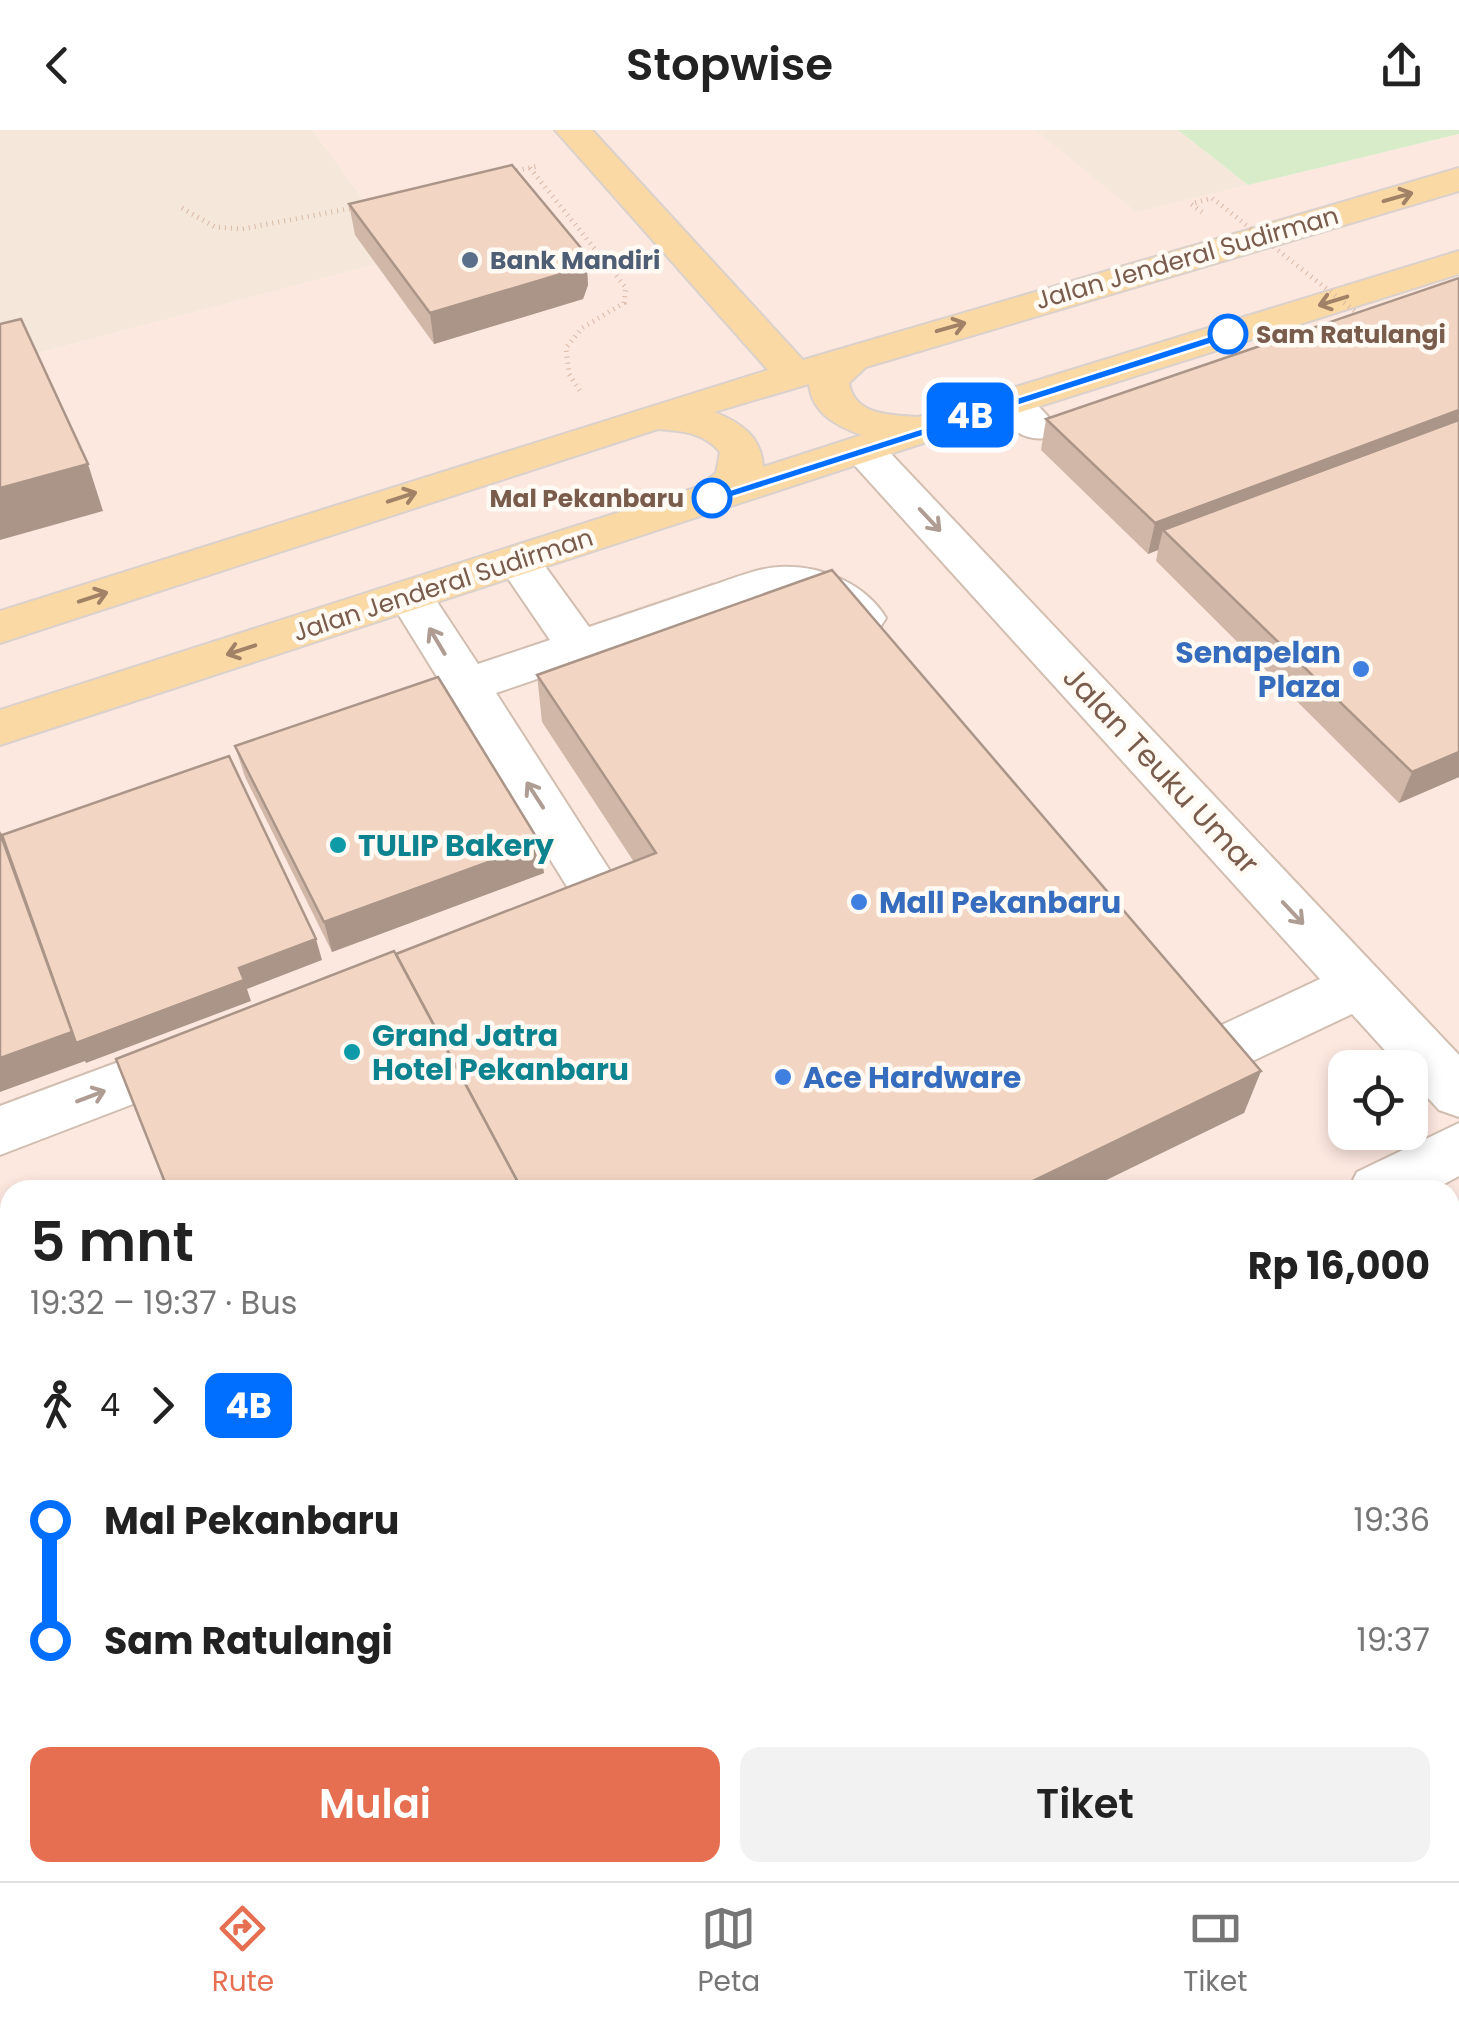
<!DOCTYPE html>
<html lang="id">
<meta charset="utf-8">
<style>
:root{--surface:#fff;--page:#f2f2f2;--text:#222;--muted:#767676;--line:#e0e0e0;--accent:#e76f51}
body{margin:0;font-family:Poppins,sans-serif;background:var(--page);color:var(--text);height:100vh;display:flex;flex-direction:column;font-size:38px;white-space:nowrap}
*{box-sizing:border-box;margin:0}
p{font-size:32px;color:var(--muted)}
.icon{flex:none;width:55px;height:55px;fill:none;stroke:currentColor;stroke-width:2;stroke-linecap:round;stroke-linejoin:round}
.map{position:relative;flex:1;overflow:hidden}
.sheet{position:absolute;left:0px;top:1050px;width:1460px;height:702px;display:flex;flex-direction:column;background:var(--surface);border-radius:30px 30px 0 0;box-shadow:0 5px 15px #0003}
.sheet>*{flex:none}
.badge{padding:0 20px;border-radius:15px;font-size:35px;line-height:65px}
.tools{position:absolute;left:1328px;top:920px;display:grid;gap:20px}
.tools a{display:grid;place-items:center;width:100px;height:100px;border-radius:20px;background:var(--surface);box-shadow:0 5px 15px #0003;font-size:50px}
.map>.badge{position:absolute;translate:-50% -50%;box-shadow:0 0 0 5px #fff}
.legs{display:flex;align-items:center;gap:15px;height:110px;padding:0 30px;font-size:32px}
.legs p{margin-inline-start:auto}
.summary{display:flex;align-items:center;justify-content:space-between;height:170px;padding:0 30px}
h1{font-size:55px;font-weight:600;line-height:75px}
.button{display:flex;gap:20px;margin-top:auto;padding:20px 30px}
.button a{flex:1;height:115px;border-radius:20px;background:var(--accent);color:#fff;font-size:40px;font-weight:600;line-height:115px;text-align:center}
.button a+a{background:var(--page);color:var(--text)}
ul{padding:0 30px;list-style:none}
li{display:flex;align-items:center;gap:35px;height:120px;font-size:38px}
li i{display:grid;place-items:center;width:15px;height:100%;margin:0 12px;background:currentColor}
li i::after{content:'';width:25px;height:25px;margin:-12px;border:8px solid;border-radius:50%;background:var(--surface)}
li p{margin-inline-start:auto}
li:first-child i{background:linear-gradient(#0000 50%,currentColor 0)}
li:last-child i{background:linear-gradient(currentColor 50%,#0000 0)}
header{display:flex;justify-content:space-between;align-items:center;height:130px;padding:0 30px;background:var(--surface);font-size:45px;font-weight:600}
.dock{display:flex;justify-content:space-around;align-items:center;height:140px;border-top:2px solid var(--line);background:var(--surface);font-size:28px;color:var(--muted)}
.dock a{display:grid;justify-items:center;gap:5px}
.dock .on{color:var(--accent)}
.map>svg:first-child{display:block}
.residential{fill:#f5e8da}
.commercial{fill:#fde8e0;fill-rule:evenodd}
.green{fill:#d8ecc9}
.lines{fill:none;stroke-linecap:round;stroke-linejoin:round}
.minor-casing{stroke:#d1beb0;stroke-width:4}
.major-casing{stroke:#dad1cd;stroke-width:4}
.path{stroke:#d9b8a5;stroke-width:5;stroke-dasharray:1 5;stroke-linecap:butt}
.minor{fill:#fff;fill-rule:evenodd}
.major{fill:#fbd9a5;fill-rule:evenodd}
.path-bridge{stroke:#d9b8a5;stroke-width:5;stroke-dasharray:1 5;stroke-linecap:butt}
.wall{fill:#d1b7a8}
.shaded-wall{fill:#aa9588}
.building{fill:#f3d5c3;stroke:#aa9588;stroke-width:2.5}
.oneway{stroke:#a18267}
.oneway2{stroke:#af9d94}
.line-1{fill:#006eff;stroke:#fff;stroke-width:2.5}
.service-dot{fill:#5c6f8a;stroke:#fffaf3;stroke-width:4}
.stop-1-dot{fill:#fff;stroke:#006eff;stroke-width:5}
.shop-dot{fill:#3f7fe0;stroke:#fffaf3;stroke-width:4}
.culture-dot{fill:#0f9aa8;stroke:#fffaf3;stroke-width:4}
.labels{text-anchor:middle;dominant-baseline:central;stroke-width:9;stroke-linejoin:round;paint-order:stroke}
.far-street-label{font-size:25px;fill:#7a5c4d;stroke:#fffaf3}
.far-service-label{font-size:25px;font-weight:bold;fill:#4e5e75;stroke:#fffaf3;text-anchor:start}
.far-stop-label{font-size:25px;font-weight:bold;fill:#7a5c4d;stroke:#fffaf3;text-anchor:start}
.shop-label{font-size:30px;font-weight:bold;fill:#366cbe;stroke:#fffaf3;text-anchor:start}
.street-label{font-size:30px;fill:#7a5c4d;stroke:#fffaf3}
.culture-label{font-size:30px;font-weight:bold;fill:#0d838f;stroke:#fffaf3;text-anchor:start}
</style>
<header><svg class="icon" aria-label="back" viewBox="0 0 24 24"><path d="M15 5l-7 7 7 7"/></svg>Stopwise<svg class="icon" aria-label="share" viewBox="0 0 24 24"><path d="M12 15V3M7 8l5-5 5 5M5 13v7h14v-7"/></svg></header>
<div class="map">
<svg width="1459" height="1751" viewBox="0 0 1459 1751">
<rect width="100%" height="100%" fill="#fdf6ec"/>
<!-- residential -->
<g class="residential">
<polygon points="0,0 313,0 405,127 0,233"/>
<polygon points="1035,0 1178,0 1248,55 1136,83"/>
<polygon points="1450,1365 1459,1377 1459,1751 35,1751 51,1742 1450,1742"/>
</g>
<!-- commercial -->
<path class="commercial" d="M 313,0 L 1035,0 L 1136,82 L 1459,4 L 1459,1377 L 1450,1365 L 1450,1060 L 10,1060 L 10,1742 L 0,1751 L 0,233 L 404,127 ZM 1345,938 L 1410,938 L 1410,1002 L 1345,1002 Z"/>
<!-- green -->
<g class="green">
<polygon points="1178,0 1459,0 1459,4 1248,55"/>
<polygon points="1320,1743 1325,1751 542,1751 538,1743"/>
</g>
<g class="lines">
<!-- minor casing -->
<g class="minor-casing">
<g id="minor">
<path d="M 1010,260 C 1030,265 1045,281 1057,298 L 1051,307 C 1022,314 1005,295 989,272 L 995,263 Z"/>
<polygon points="863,306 878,310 1459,925 1459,987 1439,980 1410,948 1410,938 1401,938 1352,884 1221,946 1201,953 1181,946 1173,930 1181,914 1320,849 848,328 842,319 848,310"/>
<path d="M 518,416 L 534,421 L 589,497 C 631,483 672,469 713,455 C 735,448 757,438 780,437 C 820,435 865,453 886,488 L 879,499 C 836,511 827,462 773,468 L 496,563 L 630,772 L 623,786 L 559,809 L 540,803 L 532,789 L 540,775 L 571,763 L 387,466 L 394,455 L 410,451 L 426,455 L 478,534 L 550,510 L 496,431 L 502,421 Z"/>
<polygon points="194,904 214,911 222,927 214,943 0,1025 0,976"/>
<polygon points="1459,993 1459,1046 1433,1060 1348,1060 1357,1042"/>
<polygon points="10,1723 10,1742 87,1742 84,1751 0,1751"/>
<polygon points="179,1742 254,1742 257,1751 182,1751"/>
</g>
</g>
<!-- major casing -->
<g class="major-casing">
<path id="major" d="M 555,0 L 592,0 L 803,230 L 1459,38 L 1459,61 L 866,237 L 849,253 C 854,286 892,285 918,287 L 1459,121 L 1459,144 L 948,305 L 0,615 L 0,580 L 698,357 L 716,343 L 720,322 C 703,302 682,301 658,299 L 0,513 L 0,481 L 768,240 ZM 809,254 C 812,283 836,296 862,305 L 763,337 C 762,307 740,292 714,282 Z"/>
</g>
<!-- path -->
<g class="path">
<polyline points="530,38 626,158 624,173 582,198 566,218 569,244 580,261"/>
<polyline points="511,42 538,36"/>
<polyline points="182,78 215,97 242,99 358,77"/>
</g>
<!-- minor -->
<use href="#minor" class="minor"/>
<!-- major -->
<use href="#major" class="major"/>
<!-- path-bridge -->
<polyline class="path-bridge" points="1202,82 1191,74 1212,68 1361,186"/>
</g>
<!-- wall -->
<g class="wall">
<polygon points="349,74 586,124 588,155 583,169 434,214 355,105"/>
<polygon points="1459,148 1459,647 1399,673 1156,431 1158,420 1148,424 1041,320 1046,289"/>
<polygon points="537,545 1261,941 1244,983 168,1060 396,824 634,732 542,592"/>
<polygon points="235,616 544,743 332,822 245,647"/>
</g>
<!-- shaded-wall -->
<g class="shaded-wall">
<polygon points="586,124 588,155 583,169 434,214 430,183"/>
<polygon points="1459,280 1459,308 1163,400 1158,420 1148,424 1155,393"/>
<polygon points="88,334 103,381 0,410 0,358"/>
<polygon points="1459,622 1459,647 1399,673 1412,642"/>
<polygon points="0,701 12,727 239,838 316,809 322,830 247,859 251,871 86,933 85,931 0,962"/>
<polygon points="540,713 544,743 332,822 324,792"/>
<polygon points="1261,941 1244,983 1086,1060 1014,1060"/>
<polygon points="10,1641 10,1684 0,1690 0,1646"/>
</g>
<!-- building -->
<g class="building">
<polygon points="512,35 586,124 581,138 430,183 349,74"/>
<polygon points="1459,148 1459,280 1155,393 1046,289"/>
<polygon points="21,189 88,334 0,358 0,194"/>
<polygon points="1459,290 1459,622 1412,642 1163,400"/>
<polygon points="832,440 1261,941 1014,1060 522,1060 396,824 656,723 537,545"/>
<polygon points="438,547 540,713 324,792 235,616"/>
<polygon points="229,626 316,809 239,838 244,850 76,913 2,705"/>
<polygon points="0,703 72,902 0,928"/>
<polygon points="394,821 522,1060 168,1060 116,929"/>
<polygon points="10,1245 10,1641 0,1646 0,1249"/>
</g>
<!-- one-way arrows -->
<defs><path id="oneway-shaft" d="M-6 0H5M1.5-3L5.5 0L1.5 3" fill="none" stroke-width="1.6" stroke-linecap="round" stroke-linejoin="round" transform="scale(2.5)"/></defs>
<g class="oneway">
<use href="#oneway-shaft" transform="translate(1398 67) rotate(-16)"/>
<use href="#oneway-shaft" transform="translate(1333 171) rotate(163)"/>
<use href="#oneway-shaft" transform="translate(951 197) rotate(-16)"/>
<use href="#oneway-shaft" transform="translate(402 367) rotate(-18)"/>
<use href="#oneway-shaft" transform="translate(93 467) rotate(-18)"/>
<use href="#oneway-shaft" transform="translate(241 520) rotate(162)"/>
</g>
<g class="oneway2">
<use href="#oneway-shaft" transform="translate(930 390) rotate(47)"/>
<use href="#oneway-shaft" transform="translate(437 511) rotate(-121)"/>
<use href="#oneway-shaft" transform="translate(535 665) rotate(-123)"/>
<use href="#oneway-shaft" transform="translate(1293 783) rotate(47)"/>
<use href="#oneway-shaft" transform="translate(91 966) rotate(-21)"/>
</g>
<!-- line-1 -->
<polygon class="line-1" points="1228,200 1233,201 1233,207 717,372 704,368"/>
<!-- markers -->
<circle class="service-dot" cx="470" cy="130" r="10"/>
<g class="stop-1-dot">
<circle cx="1228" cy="204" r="18"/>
<circle cx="712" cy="368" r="18"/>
</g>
<g class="shop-dot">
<circle cx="1361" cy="539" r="10"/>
<circle cx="859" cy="772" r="10"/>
<circle cx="783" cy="947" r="10"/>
</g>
<g class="culture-dot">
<circle cx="338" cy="715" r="10"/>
<circle cx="352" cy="922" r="10"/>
</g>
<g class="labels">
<!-- far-street labels -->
<g class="far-street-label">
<text transform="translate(1187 128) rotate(-16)">Jalan Jenderal Sudirman</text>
<text transform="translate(443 455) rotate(-18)">Jalan Jenderal Sudirman</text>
</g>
<!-- far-service labels -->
<g class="far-service-label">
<text x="490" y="130">Bank Mandiri</text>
</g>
<!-- far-stop labels -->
<g class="far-stop-label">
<text x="1256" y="204">Sam Ratulangi</text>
<text x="684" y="368" text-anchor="end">Mal Pekanbaru</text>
</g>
<!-- shop labels -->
<g class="shop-label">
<text x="1341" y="522" text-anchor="end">Senapelan<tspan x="1341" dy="34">Plaza</tspan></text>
<text x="879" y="772">Mall Pekanbaru</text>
<text x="803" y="947">Ace Hardware</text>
</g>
<!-- street labels -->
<g class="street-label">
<text transform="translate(1161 640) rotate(47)">Jalan Teuku Umar</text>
</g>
<!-- culture labels -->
<g class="culture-label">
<text x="358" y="715">TULIP Bakery</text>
<text x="372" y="905">Grand Jatra<tspan x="372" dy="34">Hotel Pekanbaru</tspan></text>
</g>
</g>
</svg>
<div class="tools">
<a><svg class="icon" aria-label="locate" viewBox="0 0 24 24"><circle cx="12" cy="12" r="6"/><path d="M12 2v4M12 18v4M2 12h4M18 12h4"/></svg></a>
</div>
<b class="badge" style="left:970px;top:285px;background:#006eff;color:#fff">4B</b>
<section class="sheet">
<div class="summary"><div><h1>5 mnt</h1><p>19:32 – 19:37 · Bus</p></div><b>Rp 16,000</b></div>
<div class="legs"><svg class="icon" aria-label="walk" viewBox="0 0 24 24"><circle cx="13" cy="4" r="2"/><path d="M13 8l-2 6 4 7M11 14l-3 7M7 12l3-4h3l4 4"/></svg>4<svg class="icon" aria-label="forward" viewBox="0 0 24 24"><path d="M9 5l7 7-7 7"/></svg><b class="badge" style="background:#006eff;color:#fff">4B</b></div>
<ul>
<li><i style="color:#006eff"></i><b>Mal Pekanbaru</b><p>19:36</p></li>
<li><i style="color:#006eff"></i><b>Sam Ratulangi</b><p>19:37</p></li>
</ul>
<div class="button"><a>Mulai</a><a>Tiket</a></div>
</section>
</div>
<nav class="dock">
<a class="on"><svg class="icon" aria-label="directions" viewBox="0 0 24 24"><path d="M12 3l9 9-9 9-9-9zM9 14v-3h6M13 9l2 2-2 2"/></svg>Rute</a>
<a><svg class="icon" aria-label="map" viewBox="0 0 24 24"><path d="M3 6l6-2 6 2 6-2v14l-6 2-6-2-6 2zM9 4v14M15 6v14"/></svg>Peta</a>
<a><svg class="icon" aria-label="tickets" viewBox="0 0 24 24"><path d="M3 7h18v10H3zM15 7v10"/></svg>Tiket</a>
</nav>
